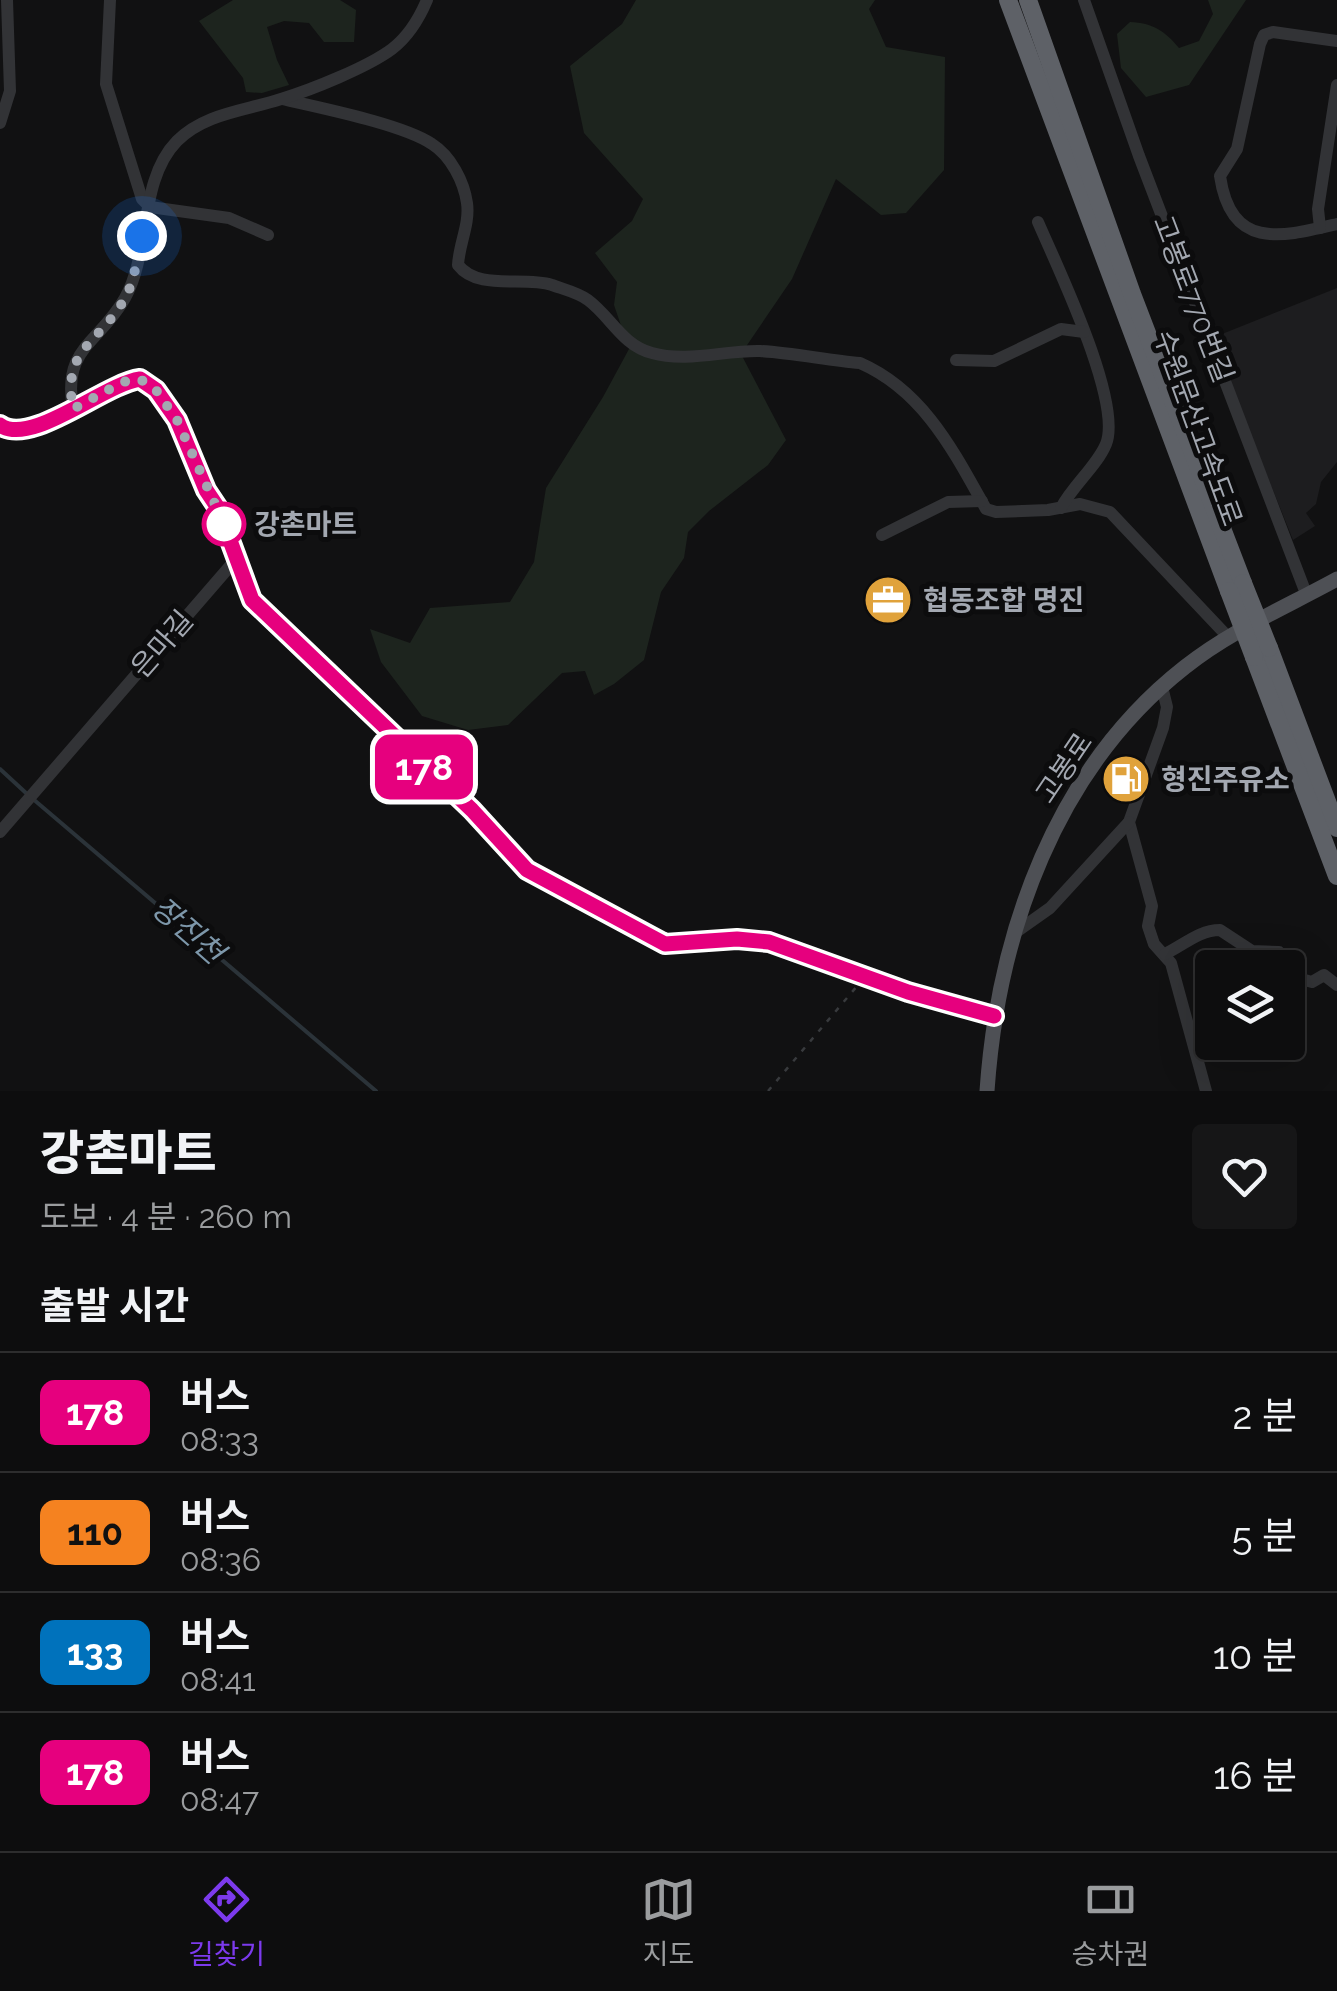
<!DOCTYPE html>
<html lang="ko">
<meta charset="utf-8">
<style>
:root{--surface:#0d0d0e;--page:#161617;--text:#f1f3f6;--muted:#9a9c9e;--line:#2d2d2e;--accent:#7c3aed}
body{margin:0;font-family:Raleway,"Noto Sans KR",sans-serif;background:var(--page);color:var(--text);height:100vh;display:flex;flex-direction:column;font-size:38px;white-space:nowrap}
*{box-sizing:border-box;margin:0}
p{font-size:32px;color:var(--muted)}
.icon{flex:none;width:55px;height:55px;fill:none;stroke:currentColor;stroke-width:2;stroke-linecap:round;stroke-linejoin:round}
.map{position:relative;height:1091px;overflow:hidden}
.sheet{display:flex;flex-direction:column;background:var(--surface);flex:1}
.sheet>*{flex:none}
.badge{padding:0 20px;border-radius:15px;font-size:35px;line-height:65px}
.tools{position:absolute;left:1195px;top:950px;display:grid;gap:20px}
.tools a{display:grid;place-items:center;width:110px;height:110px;border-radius:10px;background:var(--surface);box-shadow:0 10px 40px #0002,0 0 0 2px var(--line);font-size:50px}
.you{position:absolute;width:50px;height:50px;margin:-25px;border:8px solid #fff;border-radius:50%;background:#1a73e8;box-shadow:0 0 0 15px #1a73e833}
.map>.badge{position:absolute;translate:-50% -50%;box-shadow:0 0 0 5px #fff}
h2{padding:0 40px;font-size:38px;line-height:90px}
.round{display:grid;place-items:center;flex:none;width:105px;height:105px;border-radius:10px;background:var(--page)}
.head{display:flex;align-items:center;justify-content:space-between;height:170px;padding:0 40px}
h1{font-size:48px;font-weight:800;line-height:75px}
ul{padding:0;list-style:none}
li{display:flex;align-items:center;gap:30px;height:120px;padding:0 40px;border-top:2px solid var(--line)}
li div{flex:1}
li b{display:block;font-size:38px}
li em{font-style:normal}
li .badge{min-width:110px;font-weight:700;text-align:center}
.tab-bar{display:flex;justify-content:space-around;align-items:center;height:140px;border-top:2px solid var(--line);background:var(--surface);font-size:28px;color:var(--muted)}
.tab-bar a{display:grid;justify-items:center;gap:5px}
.tab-bar .active{color:var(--accent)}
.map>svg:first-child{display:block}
.built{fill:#1d1d1f}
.green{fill:#1d241e}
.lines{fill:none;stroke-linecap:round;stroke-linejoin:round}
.stream{stroke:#2b3339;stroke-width:4}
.path{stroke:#383a3d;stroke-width:2.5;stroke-dasharray:5 8;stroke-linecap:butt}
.minor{stroke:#323336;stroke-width:12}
.major{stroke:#4e5055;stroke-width:15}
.highway{stroke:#5e6167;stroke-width:18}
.highway-bridge{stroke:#5e6167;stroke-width:18}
.line-casing{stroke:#fff;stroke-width:22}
.line{stroke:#e6007e;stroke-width:15}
.walk{stroke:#a3a8b1;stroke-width:10;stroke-dasharray:0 18}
.stop-dot{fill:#fff;stroke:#e6007e;stroke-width:5}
.labels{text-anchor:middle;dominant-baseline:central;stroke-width:10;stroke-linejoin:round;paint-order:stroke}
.street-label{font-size:28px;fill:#a3a8b1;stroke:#0c0c0d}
.stop-label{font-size:28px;font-weight:bold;fill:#a3a8b1;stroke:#0c0c0d;text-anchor:start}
.poi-label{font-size:28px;font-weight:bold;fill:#a3a8b1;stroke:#0c0c0d;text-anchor:start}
.water-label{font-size:30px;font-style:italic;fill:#7d97aa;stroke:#0c0c0d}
</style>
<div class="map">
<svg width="1337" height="1091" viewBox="0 0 1337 1091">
<rect width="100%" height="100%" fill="#111112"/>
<!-- built -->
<polygon class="built" points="1337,288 1337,462 1321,482 1316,504 1306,513 1315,526 1293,540 1212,338"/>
<!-- green -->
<g class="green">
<polygon points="233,0 340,0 356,10 354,42 324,42 309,23 284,21 267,27 277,60 289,85 262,93 246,92 243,78 199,21"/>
<polygon points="636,0 875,0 869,9 886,47 945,57 944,170 906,213 881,215 836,179 792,279 741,354 786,440 768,465 709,511 688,532 684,558 661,592 644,660 614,684 594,695 585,671 562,673 508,725 468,730 422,716 381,662 370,629 410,643 430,608 510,602 534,562 546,488 603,397 629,349 614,305 617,282 595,253 632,221 643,199 584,133 570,66 622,24"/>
<path d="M 1208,0 L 1246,0 L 1189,85 L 1146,97 L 1121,68 L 1117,34 L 1130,22 C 1153,23 1165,31 1179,48 L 1199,41 L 1213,14 Z"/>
</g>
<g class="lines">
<!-- stream -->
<g class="stream">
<polyline points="0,769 26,793"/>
<polyline points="33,799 376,1091"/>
</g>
<!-- path -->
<polyline class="path" points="768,1091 858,985"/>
<!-- minor -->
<g class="minor">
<polyline points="110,0 106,84 142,199 150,207 229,218 268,235"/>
<polyline points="1084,0 1139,156 1307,596"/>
<path d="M 1337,41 L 1273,32 L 1264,35 L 1260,44 L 1237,149 L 1220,176 C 1231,251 1282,237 1337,224"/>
<path d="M 282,99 C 320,108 402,124 432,144 C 451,156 464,182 467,203 C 470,224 459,244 458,265 C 478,291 523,276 552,285 C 563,289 579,293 588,300 C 611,317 622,345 652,353 C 687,363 725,350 760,351 C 793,353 827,360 860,363 C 924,391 954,452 986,509 L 996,512 L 1048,510 L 1080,504 L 1110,512 L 1229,638"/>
<polyline points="0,123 10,91 7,0"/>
<path d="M 1038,222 C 1056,264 1123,402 1106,444 C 1097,466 1073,485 1061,508"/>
<polyline points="1320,228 1318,209 1337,85"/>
<polyline points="956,360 994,361 1061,329 1084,332"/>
<path d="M 73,409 C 62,347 99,344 125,298 C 151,252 138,181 177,141 C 205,113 245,111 281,99 C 311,90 368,67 392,49 C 409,36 419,19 427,0"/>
<path d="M 0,425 C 32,447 103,384 140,379 L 156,390 L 177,420 L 206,490 L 218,508 L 237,558"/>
<polyline points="882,535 948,502 982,501"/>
<polyline points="1162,687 1167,707 1163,728 1129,822 1152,906 1148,926 1154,944 1171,963 1206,1091"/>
<polyline points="0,832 237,558 252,600 472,810 527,870 556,887 665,944 737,939 769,943 907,991 995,1016"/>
<polyline points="1016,932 1050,908 1129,822"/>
<path d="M 1165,954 C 1184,945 1199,930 1220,930 L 1252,951 L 1279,952 L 1301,979 L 1312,982 L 1324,975 L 1337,985"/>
</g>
<!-- major -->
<path class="major" d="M 987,1091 C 998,932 1056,768 1185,667 C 1230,631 1286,607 1337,579"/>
<!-- highway -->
<g class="highway">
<polyline points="1008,0 1229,591"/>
<polyline points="1028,0 1132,294 1243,583"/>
<polyline points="1269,648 1337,828"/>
<polyline points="1254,657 1337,876"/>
</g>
<!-- highway-bridge -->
<g class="highway-bridge">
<polyline points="1243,583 1269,648"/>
<polyline points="1229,591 1254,657"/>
</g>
</g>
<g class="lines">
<!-- line casing -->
<g class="line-casing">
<path id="line" d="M 0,425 C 31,447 104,384 140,379 L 156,390 L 177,420 L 206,490 L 218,508 L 252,600 L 472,810 L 527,870 L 665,944 L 737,939 L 769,942 L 908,992 L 994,1016"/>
</g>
<!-- line -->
<use href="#line" class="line"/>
<!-- walk -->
<path class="walk" d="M 142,236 C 137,256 135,281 125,298 C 99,345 62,347 73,409 L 123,382 L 140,379 L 156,390 L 177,420 L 228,533 L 224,524"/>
</g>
<!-- icons -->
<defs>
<g id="office-disc" transform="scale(2.5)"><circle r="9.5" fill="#e0a23b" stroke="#0c0c0d"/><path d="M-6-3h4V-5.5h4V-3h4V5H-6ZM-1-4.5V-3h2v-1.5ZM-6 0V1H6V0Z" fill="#fff"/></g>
<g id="fuel-disc" transform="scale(2.5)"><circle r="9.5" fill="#e0a23b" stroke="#0c0c0d"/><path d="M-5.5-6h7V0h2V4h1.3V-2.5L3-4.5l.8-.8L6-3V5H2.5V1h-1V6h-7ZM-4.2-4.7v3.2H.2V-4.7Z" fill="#fff"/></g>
</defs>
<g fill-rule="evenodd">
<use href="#office-disc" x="888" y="600"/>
<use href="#fuel-disc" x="1126" y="779"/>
</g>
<!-- markers -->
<circle class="stop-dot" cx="224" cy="524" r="20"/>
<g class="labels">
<!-- street labels -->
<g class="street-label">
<text transform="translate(1193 299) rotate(69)">고봉로770번길</text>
<text transform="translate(1198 428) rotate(70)">수원문산고속도로</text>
<text transform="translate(162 644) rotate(-49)">은마길</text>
<text transform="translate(1064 768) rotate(-56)">고봉로</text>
</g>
<!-- stop labels -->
<g class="stop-label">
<text x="254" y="524">강촌마트</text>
</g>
<!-- poi labels -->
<g class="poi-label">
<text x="923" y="600">협동조합 명진</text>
<text x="1161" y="779">형진주유소</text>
</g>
<!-- water labels -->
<g class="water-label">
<text transform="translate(188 930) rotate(41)">장진천</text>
</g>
</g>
</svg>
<div class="tools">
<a><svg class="icon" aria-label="layers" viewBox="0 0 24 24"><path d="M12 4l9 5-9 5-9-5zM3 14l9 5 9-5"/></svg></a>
</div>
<div class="you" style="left:142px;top:236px"></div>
<b class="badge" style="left:424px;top:767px;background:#e6007e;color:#fff">178</b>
</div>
<section class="sheet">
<div class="head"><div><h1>강촌마트</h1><p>도보 · 4 분 · 260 m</p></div><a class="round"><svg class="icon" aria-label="heart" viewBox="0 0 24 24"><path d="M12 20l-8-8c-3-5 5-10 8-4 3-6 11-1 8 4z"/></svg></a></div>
<h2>출발 시간</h2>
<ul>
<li><span class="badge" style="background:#e6007e;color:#fff">178</span><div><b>버스</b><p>08:33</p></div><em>2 분</em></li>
<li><span class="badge" style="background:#f58220;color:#111">110</span><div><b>버스</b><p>08:36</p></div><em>5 분</em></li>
<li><span class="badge" style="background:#0072bc;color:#fff">133</span><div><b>버스</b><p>08:41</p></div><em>10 분</em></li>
<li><span class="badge" style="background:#e6007e;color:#fff">178</span><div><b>버스</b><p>08:47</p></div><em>16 분</em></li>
</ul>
</section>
<nav class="tab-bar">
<a class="active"><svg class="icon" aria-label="directions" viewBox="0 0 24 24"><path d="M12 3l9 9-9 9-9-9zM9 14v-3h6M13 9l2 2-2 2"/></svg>길찾기</a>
<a><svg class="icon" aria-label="map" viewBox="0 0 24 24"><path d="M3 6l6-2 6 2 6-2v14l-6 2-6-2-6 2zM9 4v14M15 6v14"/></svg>지도</a>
<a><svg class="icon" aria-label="tickets" viewBox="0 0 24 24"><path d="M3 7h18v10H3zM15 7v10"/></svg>승차권</a>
</nav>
